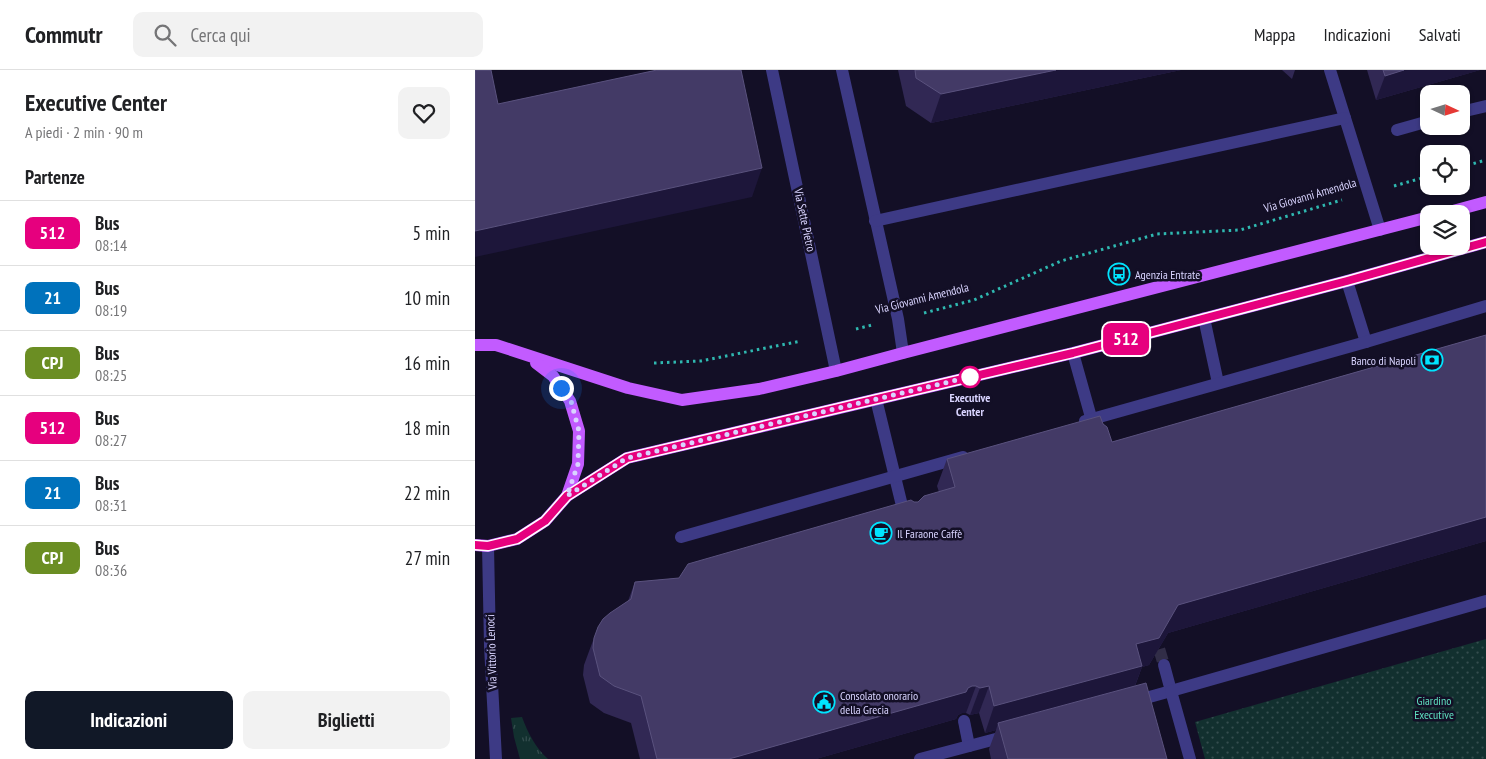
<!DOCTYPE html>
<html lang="it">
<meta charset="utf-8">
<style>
:root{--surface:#fff;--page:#f2f2f2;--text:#202124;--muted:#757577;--line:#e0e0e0;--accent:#111827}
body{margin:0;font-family:"PT Sans Narrow",sans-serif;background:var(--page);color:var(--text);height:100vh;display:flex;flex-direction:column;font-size:19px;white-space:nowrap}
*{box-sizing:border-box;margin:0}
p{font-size:16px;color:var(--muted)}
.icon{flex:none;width:28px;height:28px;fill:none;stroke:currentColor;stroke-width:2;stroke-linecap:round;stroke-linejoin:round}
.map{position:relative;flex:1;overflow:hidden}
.drawer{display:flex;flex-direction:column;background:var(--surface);width:475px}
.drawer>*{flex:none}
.badge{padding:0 10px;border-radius:8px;font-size:18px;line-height:32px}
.needle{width:32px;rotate:94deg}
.buttons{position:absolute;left:945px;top:15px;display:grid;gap:10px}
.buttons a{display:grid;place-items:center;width:50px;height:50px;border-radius:10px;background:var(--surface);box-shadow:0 1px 4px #0004;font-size:25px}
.you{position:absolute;width:25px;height:25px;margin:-12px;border:4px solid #fff;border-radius:50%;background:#1a73e8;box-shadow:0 0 0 8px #1a73e833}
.map>.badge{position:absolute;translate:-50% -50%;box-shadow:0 0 0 2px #fff}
h2{padding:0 25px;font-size:19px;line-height:45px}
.round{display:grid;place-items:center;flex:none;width:52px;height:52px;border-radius:10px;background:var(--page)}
.overview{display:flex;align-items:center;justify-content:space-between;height:85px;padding:0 25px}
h1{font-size:24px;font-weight:700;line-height:38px}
.cta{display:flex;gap:10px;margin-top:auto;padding:10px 25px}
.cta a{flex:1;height:58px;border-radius:10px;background:var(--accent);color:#fff;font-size:20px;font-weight:700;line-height:58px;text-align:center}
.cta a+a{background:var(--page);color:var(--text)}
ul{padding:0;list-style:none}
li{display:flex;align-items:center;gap:15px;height:65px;padding:0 25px;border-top:1px solid var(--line)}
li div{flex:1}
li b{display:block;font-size:19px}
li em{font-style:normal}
li .badge{min-width:55px;font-weight:700;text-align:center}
header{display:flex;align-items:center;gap:30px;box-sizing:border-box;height:70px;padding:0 25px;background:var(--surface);border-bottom:1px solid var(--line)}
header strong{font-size:24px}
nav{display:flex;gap:28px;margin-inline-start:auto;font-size:18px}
.search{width:350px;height:45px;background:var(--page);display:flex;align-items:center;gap:12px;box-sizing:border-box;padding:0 18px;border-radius:10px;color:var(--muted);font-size:19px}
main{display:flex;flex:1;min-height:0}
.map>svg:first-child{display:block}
.grass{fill:url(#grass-tufts)}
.park{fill:url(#park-dots)}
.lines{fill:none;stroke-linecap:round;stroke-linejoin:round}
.minor-tunnel{stroke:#312d47;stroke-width:12;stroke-dasharray:12 6;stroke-linecap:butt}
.path{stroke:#2fb8b0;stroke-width:3;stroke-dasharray:2.5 4;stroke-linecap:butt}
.minor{stroke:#3d3a85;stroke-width:12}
.major{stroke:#c25bff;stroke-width:12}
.wall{fill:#312854}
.shaded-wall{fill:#1d163a}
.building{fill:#433a66;stroke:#5a527e}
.line-casing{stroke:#fff;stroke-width:11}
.line{stroke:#e6007e;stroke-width:8}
.walk{stroke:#d9d4ff;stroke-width:5;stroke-dasharray:0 9}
.stop-dot{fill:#fff;stroke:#e6007e;stroke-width:2.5}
.labels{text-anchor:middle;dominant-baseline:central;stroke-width:5;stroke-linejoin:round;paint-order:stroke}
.street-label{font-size:12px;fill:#d9d4ff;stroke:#130f26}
.poi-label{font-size:12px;fill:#d9d4ff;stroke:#130f26;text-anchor:start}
.stop-label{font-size:12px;font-weight:bold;fill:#d9d4ff;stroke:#130f26}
.park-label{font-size:12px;fill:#5fe0c0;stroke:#130f26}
</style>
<header>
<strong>Commutr</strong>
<div class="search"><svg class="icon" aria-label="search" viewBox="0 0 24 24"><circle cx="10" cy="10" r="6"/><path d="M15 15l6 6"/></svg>Cerca qui</div>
<nav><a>Mappa</a><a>Indicazioni</a><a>Salvati</a></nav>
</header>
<main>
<section class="drawer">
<div class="overview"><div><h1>Executive Center</h1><p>A piedi · 2 min · 90 m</p></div><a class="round"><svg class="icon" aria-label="heart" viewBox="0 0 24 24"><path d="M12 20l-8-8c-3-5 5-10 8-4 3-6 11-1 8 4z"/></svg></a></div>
<h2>Partenze</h2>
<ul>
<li><span class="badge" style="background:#e6007e;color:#fff">512</span><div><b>Bus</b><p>08:14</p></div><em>5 min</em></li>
<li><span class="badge" style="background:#0072bc;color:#fff">21</span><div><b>Bus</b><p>08:19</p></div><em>10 min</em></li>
<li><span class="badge" style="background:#6b8e23;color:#fff">CPJ</span><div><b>Bus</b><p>08:25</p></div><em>16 min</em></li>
<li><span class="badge" style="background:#e6007e;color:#fff">512</span><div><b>Bus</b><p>08:27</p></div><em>18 min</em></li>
<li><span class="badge" style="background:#0072bc;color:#fff">21</span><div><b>Bus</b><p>08:31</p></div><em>22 min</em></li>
<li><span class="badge" style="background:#6b8e23;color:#fff">CPJ</span><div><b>Bus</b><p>08:36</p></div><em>27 min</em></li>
</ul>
<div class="cta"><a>Indicazioni</a><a>Biglietti</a></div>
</section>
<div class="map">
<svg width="1011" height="689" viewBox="0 0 1011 689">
<defs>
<pattern id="grass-tufts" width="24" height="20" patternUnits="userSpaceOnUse" patternTransform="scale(1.25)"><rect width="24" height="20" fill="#12302f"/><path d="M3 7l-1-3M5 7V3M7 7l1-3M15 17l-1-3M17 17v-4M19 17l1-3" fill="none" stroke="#344d4e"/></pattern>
<pattern id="park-dots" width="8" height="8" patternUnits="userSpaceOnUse" patternTransform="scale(1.25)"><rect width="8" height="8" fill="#12302f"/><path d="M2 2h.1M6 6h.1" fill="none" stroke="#344d4e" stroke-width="1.8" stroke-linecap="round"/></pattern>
</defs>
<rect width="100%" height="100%" fill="#130f26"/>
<!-- grass -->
<path class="grass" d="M 47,647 C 53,663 60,677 73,689 L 45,689 L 39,667 L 36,648 Z"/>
<!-- park -->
<polygon class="park" points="1011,569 1011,689 730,689 720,652"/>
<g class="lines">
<!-- minor-tunnel -->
<polyline class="minor-tunnel" points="679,562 689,595"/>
<!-- path -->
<g class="path">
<polyline points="986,97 1011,90"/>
<polyline points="919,116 954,106"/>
<polyline points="449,243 499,230 586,191 682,164 765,160 867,130"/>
<polyline points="381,259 397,255"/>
<polyline points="179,293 226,291 326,271"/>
</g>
<!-- minor -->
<g class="minor">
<polyline points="297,0 361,301"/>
<polyline points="367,0 423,249 428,283"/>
<polyline points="855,0 905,160"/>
<polyline points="986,42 1011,36"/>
<polyline points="922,60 954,51"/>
<polyline points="400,151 870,48"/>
<polyline points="872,211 891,272"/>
<polyline points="729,248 743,313"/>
<polyline points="598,283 619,358"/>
<polyline points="401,329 430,448"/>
<polyline points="610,351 891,272 1011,236"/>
<polyline points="206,467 488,387"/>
<polyline points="13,476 15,576 21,689"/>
<polyline points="660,631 696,621 689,595"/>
<polyline points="489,651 494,676"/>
<polyline points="445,689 532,666"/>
<polyline points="715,689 696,621 1011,531"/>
</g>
<!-- major -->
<g class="major">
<polyline points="967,144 1011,132"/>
<polyline points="0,275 21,275 153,318 207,330 284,319 361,301 428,283 954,147"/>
<polyline points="61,293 78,306 95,331 104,361 103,394 92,426"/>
<polyline points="0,475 13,476 42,469 70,451 92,426 152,388 598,283 872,211 1011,172"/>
</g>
</g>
<!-- wall -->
<g class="wall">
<polygon points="423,0 706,0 456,53 431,36"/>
<polygon points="807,0 820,0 817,9"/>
<polygon points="892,0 1005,0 901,30"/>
<polygon points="1011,265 1011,471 693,563 674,595 667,597 660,616 692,689 516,689 514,679 521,660 510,663 504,643 495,645 491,643 487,643 483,645 481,649 341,689 165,689 156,653 129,643 115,633 108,605 109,595 123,557 153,531 160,512 204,508 439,432 443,432 464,422 462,416 472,389 628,354 637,372"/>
</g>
<!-- shaded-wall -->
<g class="shaded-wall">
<polygon points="581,0 706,0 456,53 466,24"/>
<polygon points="929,0 1005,0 901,30 910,6"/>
<polygon points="287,98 277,127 0,187 0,161"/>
<polygon points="1011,447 1011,471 693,563 674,595 667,597 657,623 523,653 521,660 510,663 519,636 661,574 703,535"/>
<polygon points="497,616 501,616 491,643 487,643 483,645 481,649 341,689 254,689 493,618"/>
<polygon points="514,616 504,643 495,645 505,618"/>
</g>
<!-- building -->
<g class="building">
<polygon points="0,0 16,0 23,34 182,0 266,0 287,98 0,161"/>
<polygon points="440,0 581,0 466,24 441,8"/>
<polygon points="908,0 929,0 910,6"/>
<polygon points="1011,265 1011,447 703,535 684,568 661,574 667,596 519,636 514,616 505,618 501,616 497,616 493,618 491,622 254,689 182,689 166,626 139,616 125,606 118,578 119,568 123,557 128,549 135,543 156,529 160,512 204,508 213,494 436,430 439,432 443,432 449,426 480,417 472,389 625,346 628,354 632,357 637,372"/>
<polygon points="671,613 692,689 533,689 523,653"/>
</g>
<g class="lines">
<!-- line casing -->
<g class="line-casing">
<polyline id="line" points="0,475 13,476 42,469 70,451 92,426 152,388 598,283 872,211 1011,172"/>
</g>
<!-- line -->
<use href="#line" class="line"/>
<!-- walk -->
<polyline class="walk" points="86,318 96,331 104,361 103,394 92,426 152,388 495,307"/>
</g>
<!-- icons -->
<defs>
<g id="bus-ring" transform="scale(1.125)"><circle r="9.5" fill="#130f26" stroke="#00e5ff" stroke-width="1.5"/><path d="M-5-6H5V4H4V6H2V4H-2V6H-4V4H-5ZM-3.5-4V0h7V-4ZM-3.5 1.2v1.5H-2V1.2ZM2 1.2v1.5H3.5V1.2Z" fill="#00e5ff"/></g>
<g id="bank-ring" transform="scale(1.125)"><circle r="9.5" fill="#130f26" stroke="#00e5ff" stroke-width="1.5"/><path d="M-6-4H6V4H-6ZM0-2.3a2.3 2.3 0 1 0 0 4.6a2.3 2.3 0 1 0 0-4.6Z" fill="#00e5ff"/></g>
<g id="cafe-ring" transform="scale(1.125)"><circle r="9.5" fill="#130f26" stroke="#00e5ff" stroke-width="1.5"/><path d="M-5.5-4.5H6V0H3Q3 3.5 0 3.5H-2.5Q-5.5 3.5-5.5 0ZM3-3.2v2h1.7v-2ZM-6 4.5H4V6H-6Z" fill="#00e5ff"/></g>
<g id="civic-ring" transform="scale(1.125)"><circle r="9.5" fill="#130f26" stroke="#00e5ff" stroke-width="1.5"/><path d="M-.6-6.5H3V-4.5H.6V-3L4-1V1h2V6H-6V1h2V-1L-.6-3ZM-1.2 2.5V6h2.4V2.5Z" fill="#00e5ff"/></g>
</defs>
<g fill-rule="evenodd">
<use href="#bus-ring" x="644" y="204"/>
<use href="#bank-ring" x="957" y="290"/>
<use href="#cafe-ring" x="406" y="463"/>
<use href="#civic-ring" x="349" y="632"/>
</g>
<!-- markers -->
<circle class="stop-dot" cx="495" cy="307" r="10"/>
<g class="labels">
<!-- street labels -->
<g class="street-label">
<text transform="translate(835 125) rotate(-16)">Via Giovanni Amendola</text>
<text transform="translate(330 150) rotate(78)">Via Sette Pietro</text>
<text transform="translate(447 228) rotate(-14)">Via Giovanni Amendola</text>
<text transform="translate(16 582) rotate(-92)">Via Vittorio Lenoci</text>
</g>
<!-- poi labels -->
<g class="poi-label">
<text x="660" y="204">Agenzia Entrate</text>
<text x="941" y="290" text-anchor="end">Banco di Napoli</text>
<text x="422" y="463">Il Faraone Caffè</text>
<text x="365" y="625">Consolato onorario<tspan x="365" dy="14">della Grecia</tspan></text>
</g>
<!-- stop labels -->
<g class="stop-label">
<text x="495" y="327">Executive<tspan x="495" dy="14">Center</tspan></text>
</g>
<!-- park labels -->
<g class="park-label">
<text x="959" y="630">Giardino<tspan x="959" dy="14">Executive</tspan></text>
</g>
</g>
</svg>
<div class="buttons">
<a><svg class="needle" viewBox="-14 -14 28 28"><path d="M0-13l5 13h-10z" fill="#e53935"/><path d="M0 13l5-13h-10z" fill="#757577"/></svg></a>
<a><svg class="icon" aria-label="locate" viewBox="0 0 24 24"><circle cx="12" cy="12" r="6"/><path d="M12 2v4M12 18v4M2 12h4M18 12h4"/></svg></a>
<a><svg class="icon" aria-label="layers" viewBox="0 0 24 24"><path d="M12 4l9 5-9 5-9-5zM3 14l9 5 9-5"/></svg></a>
</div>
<div class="you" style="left:86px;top:318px"></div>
<b class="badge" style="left:651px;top:269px;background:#e6007e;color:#fff">512</b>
</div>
</main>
